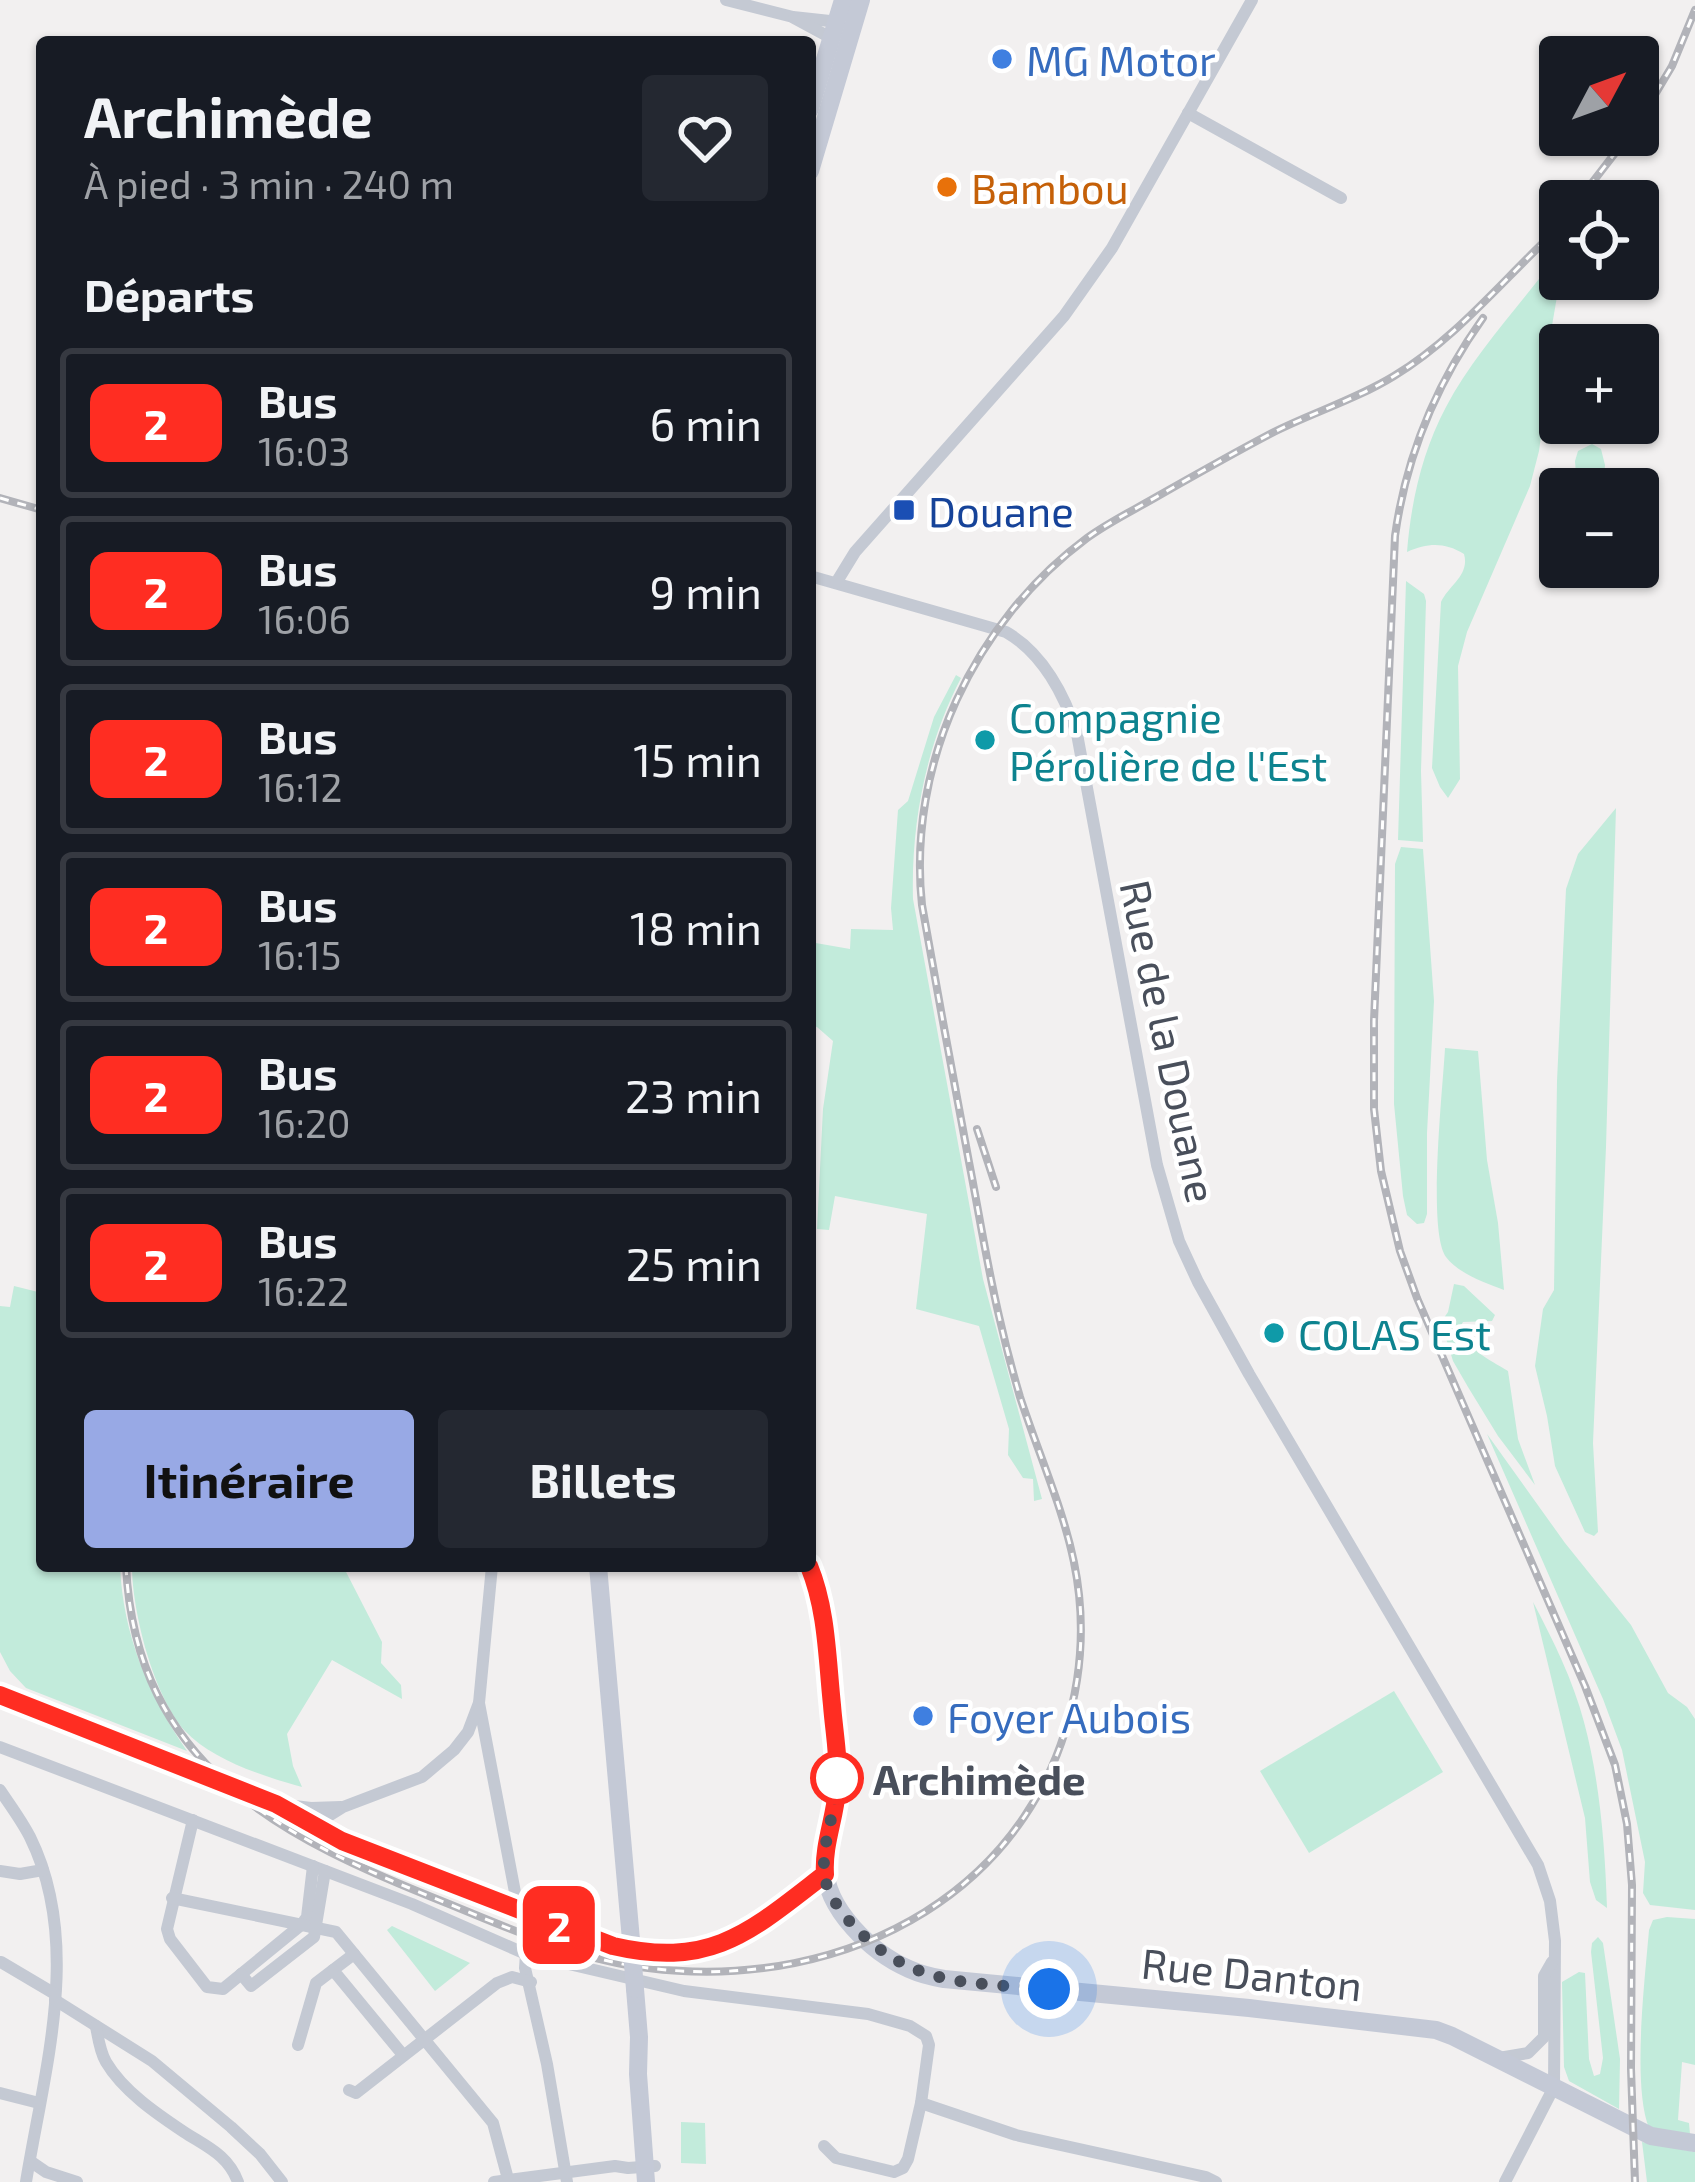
<!DOCTYPE html>
<html lang="fr">
<meta charset="utf-8">
<style>
:root{--surface:#171b24;--page:#242831;--text:#f1f3f6;--muted:#9ea1a6;--line:#363941;--accent:#98a9e5}
body{margin:0;font-family:"Exo 2",sans-serif;background:var(--page);color:var(--text);height:100vh;display:flex;flex-direction:column;font-size:45px;white-space:nowrap}
*{box-sizing:border-box;margin:0}
p{font-size:39px;color:var(--muted)}
.icon{flex:none;width:66px;height:66px;fill:none;stroke:currentColor;stroke-width:2;stroke-linecap:round;stroke-linejoin:round}
.map{position:relative;flex:1;overflow:hidden}
.sheet{position:absolute;left:36px;top:36px;width:780px;height:1536px;display:flex;flex-direction:column;background:var(--surface);border-radius:12px;box-shadow:0 3px 9px #0004}
.sheet>*{flex:none}
.badge{padding:0 24px;border-radius:18px;font-size:42px;line-height:78px}
.needle{width:78px;rotate:49deg}
.tools{position:absolute;left:1539px;top:36px;display:grid;gap:24px}
.tools a{display:grid;place-items:center;width:120px;height:120px;border-radius:12px;background:var(--surface);box-shadow:0 3px 9px #0004;font-size:60px}
.you{position:absolute;width:60px;height:60px;margin:-30px;border:9px solid #fff;border-radius:50%;background:#1a73e8;box-shadow:0 0 0 18px #1a73e833}
.map>.badge{position:absolute;translate:-50% -50%;box-shadow:0 0 0 6px #fff}
h2{padding:0 48px;font-size:45px;line-height:108px}
.round{display:grid;place-items:center;flex:none;width:126px;height:126px;border-radius:12px;background:var(--page)}
.head{display:flex;align-items:center;justify-content:space-between;height:204px;padding:0 48px}
h1{font-size:57px;font-weight:700;line-height:90px}
.primary-button{display:flex;gap:24px;margin-top:auto;padding:24px 48px}
.primary-button a{flex:1;height:138px;border-radius:12px;background:var(--accent);color:#111;font-size:48px;font-weight:700;line-height:138px;text-align:center}
.primary-button a+a{background:var(--page);color:var(--text)}
ul{padding:0;list-style:none}
li{display:flex;align-items:center;gap:36px;height:150px;margin:0 24px 18px;padding:0 24px;border:6px solid var(--line);border-radius:12px}
li div{flex:1}
li b{display:block;font-size:45px}
li em{font-style:normal}
li .badge{min-width:132px;font-weight:700;text-align:center}
.map>svg:first-child{display:block}
.green{fill:#c2ebdb}
.lines{fill:none;stroke-linecap:round;stroke-linejoin:round}
.street{stroke:#c4c9d3;stroke-width:12}
.secondary{stroke:#c4c9d6;stroke-width:18}
.rail-casing{stroke:#b2b3b9;stroke-width:8}
.rail{stroke:#fff;stroke-width:3;stroke-dasharray:9;stroke-linecap:butt}
.secondary-bridge{stroke:#c4c9d6;stroke-width:18}
.line-casing{stroke:#fff;stroke-width:27}
.line{stroke:#ff2d22;stroke-width:18}
.walk{stroke:#494f5b;stroke-width:12;stroke-dasharray:0 21.6}
.shop-dot{fill:#3f7fe0;stroke:#fff;stroke-width:4.5}
.food-dot{fill:#e8710a;stroke:#fff;stroke-width:4.5}
.transit-dot{fill:#1a4fb4;stroke:#fff;stroke-width:4.5}
.culture-dot{fill:#0f9aa8;stroke:#fff;stroke-width:4.5}
.stop-dot{fill:#fff;stroke:#ff2d22;stroke-width:6}
.labels{text-anchor:middle;dominant-baseline:central;stroke-width:9;stroke-linejoin:round;paint-order:stroke}
.shop-label{font-size:42px;fill:#366cbe;stroke:#fff;text-anchor:start}
.food-label{font-size:42px;fill:#c56008;stroke:#fff;text-anchor:start}
.transit-label{font-size:42px;fill:#164399;stroke:#fff;text-anchor:start}
.culture-label{font-size:42px;fill:#0d838f;stroke:#fff;text-anchor:start}
.street-label{font-size:42px;fill:#494f5b;stroke:#fff}
.stop-label{font-size:42px;font-weight:bold;fill:#494f5b;stroke:#fff;text-anchor:start}
</style>
<div class="map">
<svg width="1695" height="2182" viewBox="0 0 1695 2182">
<rect width="100%" height="100%" fill="#f2f0f0"/>
<!-- green -->
<g class="green">
<path d="M 1560,258 L 1560,279 L 1548,349 L 1547,393 L 1539,451 L 1530,486 L 1467,632 L 1458,666 L 1460,779 L 1448,798 L 1440,787 L 1432,768 L 1441,602 C 1449,585 1470,575 1464,554 C 1444,542 1428,543 1407,552 C 1411,502 1422,452 1446,407 C 1471,359 1513,313 1546,270 Z"/>
<polygon points="1592,444 1601,449 1605,465 1603,489 1577,489 1575,461 1578,451"/>
<polygon points="1406,581 1424,594 1426,601 1421,771 1423,842 1398,840"/>
<path d="M 956,675 L 961,678 C 926,745 911,823 913,899 L 983,1279 L 1042,1499 L 1034,1501 L 1033,1479 L 1023,1478 L 1008,1455 L 1009,1429 L 979,1326 L 916,1309 L 927,1214 L 835,1196 L 829,1230 L 817,1229 L 823,1109 L 833,1041 L 817,1027 L 810,1025 L 810,942 L 850,949 L 851,929 L 893,930 L 891,908 L 898,810 L 908,801 L 934,717 Z"/>
<polygon points="1616,808 1606,1147 1593,1443 1598,1532 1594,1536 1585,1532 1555,1466 1547,1416 1535,1366 1543,1309 1554,1290 1557,1081 1566,889 1578,854"/>
<polygon points="1401,847 1423,849 1434,1001 1427,1133 1427,1214 1424,1223 1417,1224 1407,1215 1403,1196 1394,1104 1395,864"/>
<path d="M 1445,1048 L 1478,1051 L 1487,1160 L 1498,1223 L 1504,1290 C 1485,1283 1458,1273 1446,1257 C 1427,1231 1443,1087 1445,1048 Z"/>
<path d="M 1454,1284 L 1464,1286 L 1495,1315 L 1492,1321 L 1463,1322 L 1459,1329 C 1469,1350 1488,1359 1508,1371 L 1518,1439 L 1535,1485 L 1498,1436 L 1468,1387 L 1453,1361 L 1441,1322 L 1448,1312 Z"/>
<path d="M 14,1286 L 42,1293 L 42,1566 L 120,1566 C 123,1635 148,1694 187,1751 L 26,1688 L 10,1671 L 0,1652 L 0,1306 L 10,1307 Z"/>
<polygon points="1487,1434 1565,1543 1631,1625 1668,1693 1687,1707 1695,1719 1695,1910 1650,1905 1643,1893 1645,1862 1622,1750 1603,1699"/>
<path d="M 132,1566 L 343,1566 L 382,1642 L 381,1663 L 401,1685 L 402,1699 L 332,1660 L 287,1734 L 293,1766 L 302,1787 C 265,1777 212,1760 185,1731 C 154,1697 132,1612 132,1566 Z"/>
<path d="M 1533,1602 C 1553,1640 1573,1680 1584,1722 C 1600,1782 1605,1846 1607,1908 L 1596,1900 L 1590,1882 L 1585,1818 Z"/>
<polygon points="1394,1691 1443,1772 1309,1853 1260,1771"/>
<path d="M 1667,1917 L 1695,1919 L 1695,2065 L 1682,2062 L 1678,2120 L 1689,2123 L 1690,2134 L 1649,2128 C 1632,2085 1645,1979 1649,1930 L 1653,1920 Z"/>
<polygon points="392,1926 470,1963 435,1991 387,1930"/>
<polygon points="1598,1937 1603,1943 1620,2059 1619,2109 1569,2081 1564,2067 1562,1982 1579,1972 1585,1973 1589,2059 1594,2076 1600,2074 1603,2058 1591,1952 1592,1943"/>
<polygon points="681,2122 705,2123 706,2164 681,2163"/>
<polygon points="1642,2142 1695,2152 1695,2182 1647,2182"/>
</g>
<g class="lines">
<!-- street -->
<g class="street">
<polyline points="726,0 793,17 839,22"/>
<polyline points="794,18 831,38"/>
<polyline points="1188,113 1341,198"/>
<path d="M 810,576 L 1006,632 C 1043,653 1065,696 1077,734 L 1157,1165 L 1179,1241 L 1198,1282 L 1249,1374 L 1538,1865 L 1550,1901 L 1555,1941 L 1554,2087 L 1505,2182"/>
<polyline points="836,583 855,552 1064,316 1112,248 1252,0"/>
<path d="M 0,1695 L 276,1804 L 342,1841 L 613,1946 C 713,1968 751,1932 825,1873"/>
<polyline points="479,1703 518,1908"/>
<polyline points="0,1747 412,1904 526,1954 684,1991 868,2014 910,2026 926,2036 929,2045 921,2103 908,2159 903,2168 894,2172 836,2158 824,2146"/>
<path d="M 0,1790 C 10,1805 22,1821 30,1837 C 83,1944 44,2071 26,2182"/>
<polyline points="278,1804 311,1808 341,1807"/>
<polyline points="193,1820 167,1929 170,1939 207,1987 223,1989 301,1925 307,1917 313,1866"/>
<polyline points="311,1823 327,1817 343,1807 422,1777 454,1750 468,1732 479,1703 492,1566"/>
<polyline points="0,1871 20,1874 43,1870"/>
<polyline points="172,1898 336,1932 493,2123 508,2179"/>
<polyline points="354,1954 333,1970 403,2055"/>
<polyline points="526,1954 525,1968 547,2064 567,2182"/>
<polyline points="1,1962 55,1994"/>
<polyline points="241,1974 251,1986 314,1937 325,1871"/>
<polyline points="55,2000 152,2061 231,2127 260,2154 282,2182"/>
<path d="M 96,2026 C 98,2038 100,2052 106,2062 C 123,2091 157,2114 184,2132 C 207,2147 228,2155 238,2182"/>
<polyline points="298,2045 316,1983 333,1970"/>
<polyline points="1499,2058 1528,2053 1544,2037 1544,1976 1552,1962"/>
<polyline points="349,2090 356,2093 497,1983 512,1977 531,1982"/>
<polyline points="0,2093 39,2103"/>
<polyline points="921,2103 1016,2135 1206,2177 1216,2182"/>
<polyline points="30,2161 46,2172 77,2182"/>
<polyline points="494,2182 615,2166 628,2168 655,2166"/>
</g>
<!-- secondary -->
<g class="secondary">
<polyline points="810,109 843,0"/>
<polyline points="810,171 861,0"/>
<polyline points="598,1566 631,1940"/>
<path d="M 808,1566 C 826,1606 827,1650 831,1693 C 833,1723 838,1754 837,1785 C 837,1812 824,1839 825,1866 C 825,1909 872,1953 909,1969 C 920,1974 932,1977 944,1979 L 1249,2008 L 1436,2030 L 1452,2036 L 1651,2136 L 1695,2143"/>
<polyline points="635,1989 639,2037 638,2074 646,2182"/>
</g>
<!-- rail casing -->
<g class="rail-casing">
<g id="rail">
<polyline points="1638,123 1672,66 1695,10"/>
<polyline points="1578,201 1629,135"/>
<path d="M 1483,318 C 1436,384 1406,456 1395,536 L 1374,1021 L 1374,1109 L 1381,1171 L 1400,1251 L 1417,1298 L 1585,1686 L 1615,1765 L 1627,1824 L 1632,1885 L 1631,2069 L 1635,2182"/>
<polyline points="0,498 42,510"/>
<polyline points="977,1129 996,1187"/>
<path d="M 126,1566 C 136,1768 284,1839 449,1904 C 513,1930 579,1960 648,1968 C 847,1993 1044,1890 1077,1680 C 1094,1569 1053,1497 1020,1397 C 1012,1370 1005,1343 999,1316 C 987,1265 979,1213 969,1162 C 953,1076 937,991 922,905 C 907,764 974,622 1087,538 C 1109,522 1134,510 1158,496 C 1195,475 1232,454 1270,434 C 1311,413 1355,400 1394,376 C 1452,341 1496,288 1544,242"/>
</g>
</g>
<!-- rail -->
<use href="#rail" class="rail"/>
<!-- secondary-bridge -->
<polyline class="secondary-bridge" points="631,1940 635,1989"/>
</g>
<g class="lines">
<!-- line casing -->
<g class="line-casing">
<path id="line" d="M 0,1695 L 276,1804 L 342,1841 L 613,1946 C 712,1969 751,1931 825,1874 C 823,1845 835,1818 837,1790 C 840,1762 834,1732 832,1705 C 827,1658 827,1610 809,1566"/>
</g>
<!-- line -->
<use href="#line" class="line"/>
<!-- walk -->
<path class="walk" d="M 837,1778 L 838,1788 C 833,1816 820,1851 825,1879 C 829,1896 842,1914 854,1926 C 912,1988 971,1982 1049,1989"/>
</g>
<!-- markers -->
<g class="shop-dot">
<circle cx="1002" cy="59" r="12"/>
<circle cx="923" cy="1716" r="12"/>
</g>
<circle class="food-dot" cx="947" cy="187" r="12"/>
<rect class="transit-dot" x="892" y="498" width="24" height="24" rx="6"/>
<g class="culture-dot">
<circle cx="985" cy="740" r="12"/>
<circle cx="1274" cy="1333" r="12"/>
</g>
<circle class="stop-dot" cx="837" cy="1778" r="24"/>
<g class="labels">
<!-- shop labels -->
<g class="shop-label">
<text x="1026" y="59">MG Motor</text>
<text x="947" y="1716">Foyer Aubois</text>
</g>
<!-- food labels -->
<g class="food-label">
<text x="971" y="187">Bambou</text>
</g>
<!-- transit labels -->
<g class="transit-label">
<text x="928" y="510">Douane</text>
</g>
<!-- culture labels -->
<g class="culture-label">
<text x="1009" y="716">Compagnie<tspan x="1009" dy="48">Pérolière de l'Est</tspan></text>
<text x="1298" y="1333">COLAS Est</text>
</g>
<!-- street labels -->
<g class="street-label">
<text transform="translate(1170 1041) rotate(78)">Rue de la Douane</text>
<text transform="translate(1252 1973) rotate(6)">Rue Danton</text>
</g>
<!-- stop labels -->
<g class="stop-label">
<text x="873" y="1778">Archimède</text>
</g>
</g>
</svg>
<div class="tools">
<a><svg class="needle" viewBox="-14 -14 28 28"><path d="M0-13l5 13h-10z" fill="#e53935"/><path d="M0 13l5-13h-10z" fill="#9ea1a6"/></svg></a>
<a><svg class="icon" aria-label="locate" viewBox="0 0 24 24"><circle cx="12" cy="12" r="6"/><path d="M12 2v4M12 18v4M2 12h4M18 12h4"/></svg></a>
<a>+</a>
<a>−</a>
</div>
<div class="you" style="left:1049px;top:1989px"></div>
<b class="badge" style="left:559px;top:1925px;background:#ff2d22;color:#fff">2</b>
<section class="sheet">
<div class="head"><div><h1>Archimède</h1><p>À pied · 3 min · 240 m</p></div><a class="round"><svg class="icon" aria-label="heart" viewBox="0 0 24 24"><path d="M12 20l-8-8c-3-5 5-10 8-4 3-6 11-1 8 4z"/></svg></a></div>
<h2>Départs</h2>
<ul>
<li><span class="badge" style="background:#ff2d22;color:#fff">2</span><div><b>Bus</b><p>16:03</p></div><em>6 min</em></li>
<li><span class="badge" style="background:#ff2d22;color:#fff">2</span><div><b>Bus</b><p>16:06</p></div><em>9 min</em></li>
<li><span class="badge" style="background:#ff2d22;color:#fff">2</span><div><b>Bus</b><p>16:12</p></div><em>15 min</em></li>
<li><span class="badge" style="background:#ff2d22;color:#fff">2</span><div><b>Bus</b><p>16:15</p></div><em>18 min</em></li>
<li><span class="badge" style="background:#ff2d22;color:#fff">2</span><div><b>Bus</b><p>16:20</p></div><em>23 min</em></li>
<li><span class="badge" style="background:#ff2d22;color:#fff">2</span><div><b>Bus</b><p>16:22</p></div><em>25 min</em></li>
</ul>
<div class="primary-button"><a>Itinéraire</a><a>Billets</a></div>
</section>
</div>
